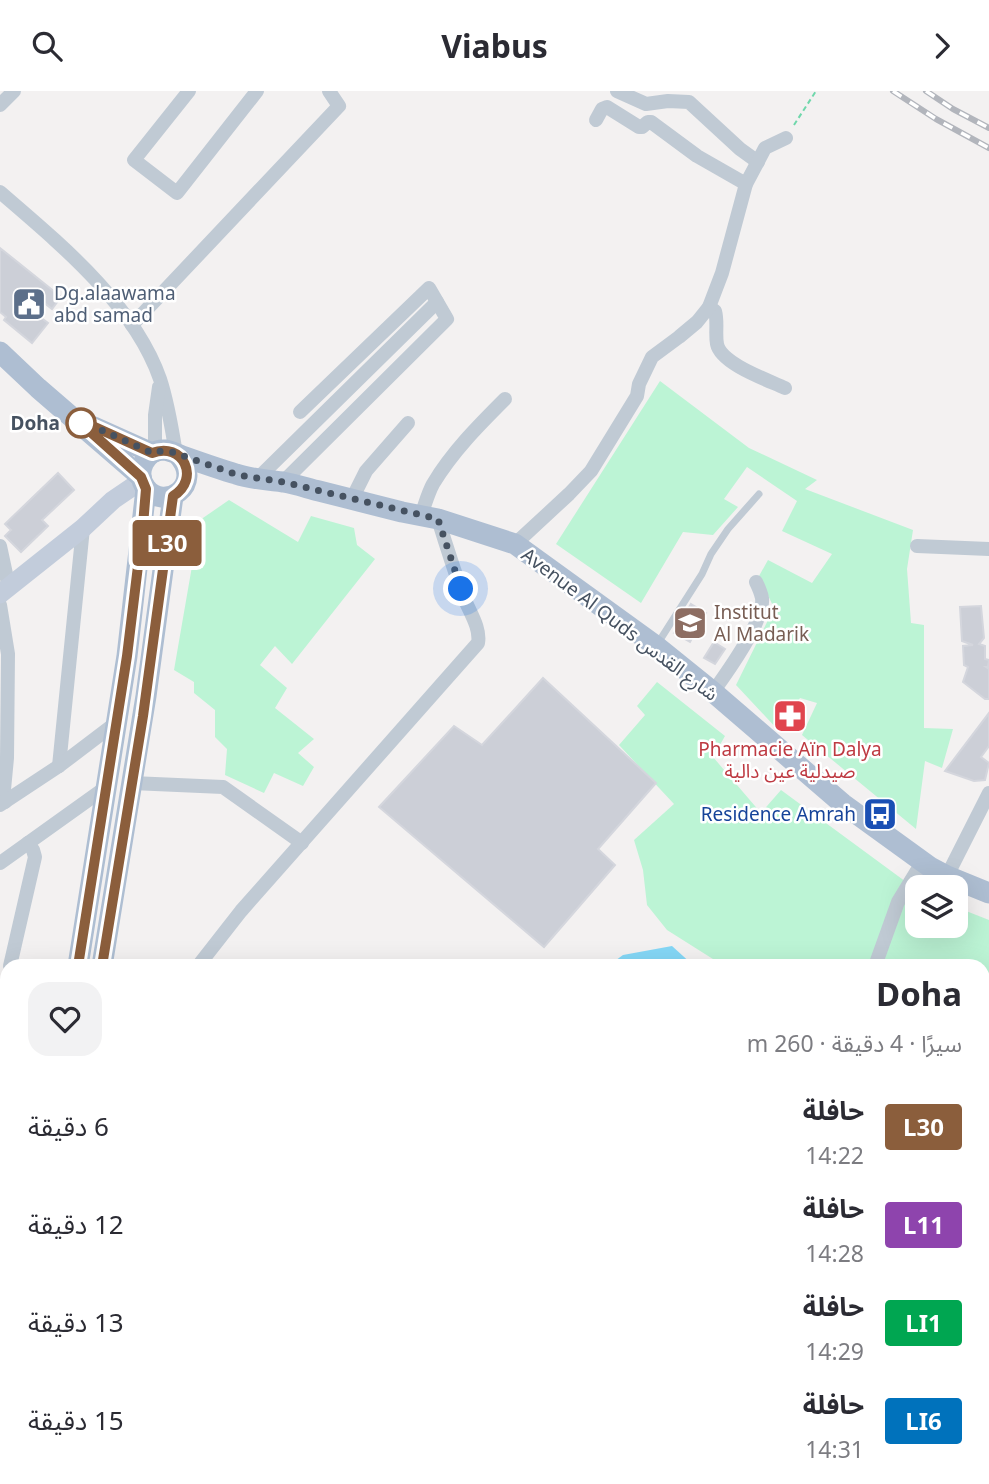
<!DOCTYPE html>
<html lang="ar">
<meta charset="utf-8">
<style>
:root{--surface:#fff;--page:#f2f2f3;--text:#2b2b33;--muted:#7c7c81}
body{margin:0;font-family:"Noto Sans","Noto Sans Arabic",sans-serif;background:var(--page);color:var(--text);direction:rtl;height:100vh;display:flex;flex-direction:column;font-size:26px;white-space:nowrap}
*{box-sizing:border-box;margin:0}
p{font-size:23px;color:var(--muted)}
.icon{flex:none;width:38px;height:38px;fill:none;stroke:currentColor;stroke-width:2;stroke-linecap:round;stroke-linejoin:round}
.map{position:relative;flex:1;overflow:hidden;direction:ltr}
.side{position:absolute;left:0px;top:868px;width:990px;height:525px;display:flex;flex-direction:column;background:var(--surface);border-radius:21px 21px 0 0;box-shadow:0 7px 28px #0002;direction:rtl}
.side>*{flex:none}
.badge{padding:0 14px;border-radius:5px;font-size:24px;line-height:46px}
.tools{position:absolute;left:905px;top:784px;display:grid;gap:14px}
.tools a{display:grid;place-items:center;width:63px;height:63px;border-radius:14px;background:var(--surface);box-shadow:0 7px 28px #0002;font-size:35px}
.you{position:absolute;width:35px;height:35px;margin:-18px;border:5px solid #fff;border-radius:50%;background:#1a73e8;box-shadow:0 0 0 10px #1a73e833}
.map>.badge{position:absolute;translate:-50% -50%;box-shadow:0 0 0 4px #fff}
.round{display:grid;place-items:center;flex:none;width:74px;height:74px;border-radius:21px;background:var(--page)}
.overview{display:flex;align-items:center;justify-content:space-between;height:119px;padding:0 28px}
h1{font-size:33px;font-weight:700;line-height:52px}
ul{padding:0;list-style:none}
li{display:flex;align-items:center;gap:21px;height:98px;padding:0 28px}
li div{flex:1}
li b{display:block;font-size:26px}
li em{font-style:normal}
li .badge{min-width:77px;font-weight:700;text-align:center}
header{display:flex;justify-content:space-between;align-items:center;height:91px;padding:0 28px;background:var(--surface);font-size:32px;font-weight:700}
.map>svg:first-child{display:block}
.green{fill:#bcf4d5}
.water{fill:#84d7f6}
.building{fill:#cccfd7;stroke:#d4d6dd;stroke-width:2}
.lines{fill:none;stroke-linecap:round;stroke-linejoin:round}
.path{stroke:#6fd7ab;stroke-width:2;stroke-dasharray:5 3.5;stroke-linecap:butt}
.lane{stroke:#c0cad4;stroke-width:7}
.street{stroke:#c0cad4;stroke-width:14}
.secondary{stroke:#c2ccdb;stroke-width:19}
.primary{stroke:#aebed2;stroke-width:21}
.rail-casing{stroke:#b2b5bc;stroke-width:6}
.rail{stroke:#fff;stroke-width:3.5;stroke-dasharray:10;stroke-linecap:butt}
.line-casing{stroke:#fff;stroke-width:16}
.line{stroke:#8b5e3c;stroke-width:10}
.walk{stroke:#465261;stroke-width:7;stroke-dasharray:0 12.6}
.stop-dot{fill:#fff;stroke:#8b5e3c;stroke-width:3.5}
.labels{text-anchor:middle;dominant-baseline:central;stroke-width:5;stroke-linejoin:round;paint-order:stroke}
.service-label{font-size:19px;fill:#4e5e75;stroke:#fff;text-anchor:start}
.stop-label{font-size:19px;font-weight:bold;fill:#465261;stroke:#fff;text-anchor:end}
.education-label{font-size:19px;fill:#785e54;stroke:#fff;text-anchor:start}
.street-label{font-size:19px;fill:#465261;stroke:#fff}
.health-label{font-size:19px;fill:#be3a42;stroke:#fff}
.transit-label{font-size:19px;fill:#164399;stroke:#fff;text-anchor:end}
</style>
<header><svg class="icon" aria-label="forward" viewBox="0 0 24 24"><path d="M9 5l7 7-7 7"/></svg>Viabus<svg class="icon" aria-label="search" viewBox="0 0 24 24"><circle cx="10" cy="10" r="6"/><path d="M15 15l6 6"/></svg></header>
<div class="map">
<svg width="989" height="1393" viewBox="0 0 989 1393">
<rect width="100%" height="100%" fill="#f3f1f1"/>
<!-- green -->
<g class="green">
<polygon points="660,290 749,357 817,389 805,398 913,439 907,478 911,532 924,534 924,637 953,638 942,677 925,670 916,738 802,644 817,612 800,607 778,639 736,594 774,517 759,485 768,469 812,492 832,463 782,440 797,410 747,376 724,408 738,416 713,444 683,441 641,512 556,453"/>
<polygon points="229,409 298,451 311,425 354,437 357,454 375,468 292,573 275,555 260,574 287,597 275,617 314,648 298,662 314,676 303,695 274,682 264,702 225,684 227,658 215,646 215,619 194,602 194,591 174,579 200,429"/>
<polygon points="657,591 725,645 713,666 761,722 781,699 917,799 917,835 956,835 956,816 989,829 989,1295 984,1293 984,980 989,976 984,973 984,875 724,875 667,839 647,814 643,779 634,749 674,713 619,654 645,624 637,615"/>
<polygon points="32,1386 284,1386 283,1393 31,1393"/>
</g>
<!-- water -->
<polygon class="water" points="672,855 694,875 608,875 623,864"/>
<!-- building -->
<g class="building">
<polygon points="0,157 61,206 52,218 43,211 38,218 35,217 32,220 48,232 32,252 4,229 6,226 0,221"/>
<polygon points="58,382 74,399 42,429 48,435 21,461 5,445 11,439 5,433"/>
<polygon points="691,513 706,522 690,551 674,542"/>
<polygon points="981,515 984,547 979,553 985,555 985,568 989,569 988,576 986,576 989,578 989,608 985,608 963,591 968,576 964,574 963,555 973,554 962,550 960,516"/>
<polygon points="714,551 725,558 715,573 704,567"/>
<polygon points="543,587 656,692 598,758 615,774 544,856 379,716 454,635 482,654"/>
<polygon points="989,622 989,655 981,666 989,672 985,689 974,690 945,680"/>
</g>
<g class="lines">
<!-- path -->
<polyline class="path" points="794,34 816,0"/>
<!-- lane -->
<g class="lane">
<polyline points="658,552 702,483 711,463 728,438 759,403"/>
<polyline points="65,1386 101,1393"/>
</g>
<!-- street -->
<g class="street">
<polyline points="189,0 134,69 177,102 257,0"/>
<polyline points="617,0 646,13 668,10 689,11 740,58 758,71"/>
<polyline points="0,14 14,0"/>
<polyline points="596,29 602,18 607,16 639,36 642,36 648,31 651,31 697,65 746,93"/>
<path d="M 0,101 C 59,152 134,213 160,288 C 168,312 172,338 176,363"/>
<path d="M 709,216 L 715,220 C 718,231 715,242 717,253 C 721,273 768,289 785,297"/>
<polyline points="132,234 339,15 329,0"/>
<polyline points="155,362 155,324 159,296"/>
<polyline points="257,388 437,211"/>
<polyline points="283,391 447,228 429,197 300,321"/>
<polyline points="352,408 366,380 408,332"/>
<path d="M 421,424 C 425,414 428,402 433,393 C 452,361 479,334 505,308"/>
<polyline points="515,453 569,403 591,380 637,305 639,293 652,266 679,246 697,231 709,216 722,182 746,93 765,57 786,47"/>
<polyline points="0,455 9,497"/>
<polyline points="917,455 989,458"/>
<polyline points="0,514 8,563 7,667 3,709 5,711"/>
<path d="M 713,601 C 726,583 765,529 762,507 C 761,502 758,495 756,491"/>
<polyline points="59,675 83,437"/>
<polyline points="132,692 223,696 302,752"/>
<polyline points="0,714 59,675 117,631"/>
<polyline points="0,772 105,697"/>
<polyline points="947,785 989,702"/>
<polyline points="10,875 35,766 33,759 28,752"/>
<path d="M 198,875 L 241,820 L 478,552 C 481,536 468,519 463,504 C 454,479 446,454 438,428"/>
<polyline points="875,875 898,811 923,770"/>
<polyline points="0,942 7,897"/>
<polyline points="0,1163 7,1164"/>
<polyline points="387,1393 394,1386"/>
<polyline points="540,1393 541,1386"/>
<polyline points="900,1393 901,1386"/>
</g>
<!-- secondary -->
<polyline class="secondary" points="0,503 83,437 113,409 141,390"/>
<!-- primary -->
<g class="primary">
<polyline points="0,261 38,297 141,386"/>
<polyline points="94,336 152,362"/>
<path d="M 178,364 C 205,394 164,421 146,397 C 134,382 145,358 165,359 C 172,360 179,364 185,366 C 202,372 219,378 236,383 C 251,388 267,389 283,391 C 295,393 307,397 319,400 C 347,407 374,414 402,421 L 438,428 L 515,453 L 656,555 L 713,601 L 843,713 L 930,776 L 947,785 L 989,802"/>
<polyline points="78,875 127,565 146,398"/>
<polyline points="102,875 146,605 173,405"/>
<polyline points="0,1381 7,1339"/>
</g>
<!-- rail casing -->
<g class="rail-casing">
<g id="rail">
<polyline points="893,0 936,28 989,57"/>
<polyline points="926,0 953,18 989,37"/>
</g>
</g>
<!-- rail -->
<use href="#rail" class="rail"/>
</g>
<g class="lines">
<!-- line casing -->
<g class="line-casing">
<path id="line" d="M 78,875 L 127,565 L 143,434 L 146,398 L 141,386 L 75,327 L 152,362 C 183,350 201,388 173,405 L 143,625 L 102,875"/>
</g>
<!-- line -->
<use href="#line" class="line"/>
<!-- walk -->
<polyline class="walk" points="81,332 75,327 152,362 158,360 172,361 238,384 283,391 438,428 461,498"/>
</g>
<!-- icons -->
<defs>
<g id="civic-square" transform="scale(1.75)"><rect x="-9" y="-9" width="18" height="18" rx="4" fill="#5c6f8a" stroke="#fff"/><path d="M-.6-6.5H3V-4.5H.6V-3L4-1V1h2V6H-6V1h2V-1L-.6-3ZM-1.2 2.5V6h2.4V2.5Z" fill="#fff"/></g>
<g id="school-square" transform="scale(1.75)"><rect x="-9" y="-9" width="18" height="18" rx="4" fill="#8d6e63" stroke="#fff"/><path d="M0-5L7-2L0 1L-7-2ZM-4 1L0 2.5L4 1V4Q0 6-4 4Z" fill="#fff"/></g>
<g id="pharmacy-square" transform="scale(1.75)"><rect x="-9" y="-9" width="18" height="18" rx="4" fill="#e0444e" stroke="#fff"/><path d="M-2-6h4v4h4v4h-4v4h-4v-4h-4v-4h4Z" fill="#fff"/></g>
<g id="bus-square" transform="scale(1.75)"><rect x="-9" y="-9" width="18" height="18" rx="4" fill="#1a4fb4" stroke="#fff"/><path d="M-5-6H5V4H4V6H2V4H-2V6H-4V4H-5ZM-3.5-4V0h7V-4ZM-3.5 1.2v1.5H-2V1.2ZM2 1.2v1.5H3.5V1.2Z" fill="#fff"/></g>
</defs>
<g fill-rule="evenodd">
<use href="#civic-square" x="29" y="213"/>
<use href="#school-square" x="690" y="532"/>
<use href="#pharmacy-square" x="790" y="625"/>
<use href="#bus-square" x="880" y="723"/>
</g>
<!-- markers -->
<circle class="stop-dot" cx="81" cy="332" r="14"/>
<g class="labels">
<!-- service labels -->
<g class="service-label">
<text x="54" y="202">Dg.alaawama<tspan x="54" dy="22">abd samad</tspan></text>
</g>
<!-- stop labels -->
<g class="stop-label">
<text x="60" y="332">Doha</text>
</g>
<!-- education labels -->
<g class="education-label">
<text x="714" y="521">Institut<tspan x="714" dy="22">Al Madarik</tspan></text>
</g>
<!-- street labels -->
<g class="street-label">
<text transform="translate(620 533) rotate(37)">Avenue Al Quds شارع القدس</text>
</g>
<!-- health labels -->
<g class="health-label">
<text x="790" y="658">Pharmacie Aïn Dalya<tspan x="790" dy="22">صيدلية عين دالية</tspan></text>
</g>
<!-- transit labels -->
<g class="transit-label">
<text x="856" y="723">Residence Amrah</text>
</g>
</g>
</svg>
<div class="tools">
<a><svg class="icon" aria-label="layers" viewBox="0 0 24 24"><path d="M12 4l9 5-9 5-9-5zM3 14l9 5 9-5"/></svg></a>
</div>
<div class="you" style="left:461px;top:498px"></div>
<b class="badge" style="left:167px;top:452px;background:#8b5e3c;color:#fff">L30</b>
<section class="side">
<div class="overview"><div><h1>Doha</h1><p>سيرًا · 4 دقيقة · 260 m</p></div><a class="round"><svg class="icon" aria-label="heart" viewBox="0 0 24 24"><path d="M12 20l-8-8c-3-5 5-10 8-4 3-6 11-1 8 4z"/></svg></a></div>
<ul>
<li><span class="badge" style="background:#8b5e3c;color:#fff">L30</span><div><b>حافلة</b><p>14:22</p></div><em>6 دقيقة</em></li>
<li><span class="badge" style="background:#8e44ad;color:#fff">L11</span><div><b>حافلة</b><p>14:28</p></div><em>12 دقيقة</em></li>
<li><span class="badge" style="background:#00a651;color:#fff">LI1</span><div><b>حافلة</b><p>14:29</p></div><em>13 دقيقة</em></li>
<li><span class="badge" style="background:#0072bc;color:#fff">LI6</span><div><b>حافلة</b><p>14:31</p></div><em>15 دقيقة</em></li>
</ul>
</section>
</div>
